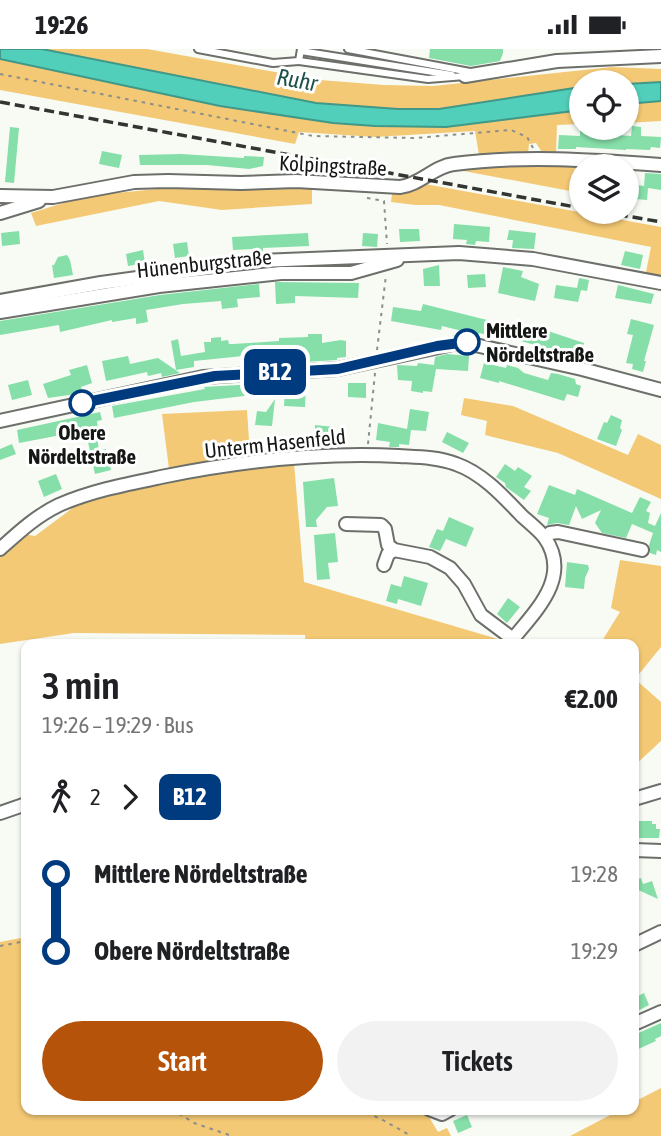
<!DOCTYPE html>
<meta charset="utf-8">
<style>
:root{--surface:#fff;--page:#f2f2f2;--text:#202124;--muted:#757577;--accent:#b45309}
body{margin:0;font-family:"Asap Condensed",sans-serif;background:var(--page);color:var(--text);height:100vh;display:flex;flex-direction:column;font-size:26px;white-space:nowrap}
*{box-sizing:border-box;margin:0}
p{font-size:23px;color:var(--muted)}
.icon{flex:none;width:38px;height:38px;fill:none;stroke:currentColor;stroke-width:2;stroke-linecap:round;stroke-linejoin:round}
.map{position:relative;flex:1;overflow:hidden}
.sheet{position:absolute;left:21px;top:590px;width:618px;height:476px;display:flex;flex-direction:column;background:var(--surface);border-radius:14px;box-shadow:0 2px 5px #0004}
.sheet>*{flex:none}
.badge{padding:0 14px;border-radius:10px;font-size:24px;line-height:46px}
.controls{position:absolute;left:569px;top:21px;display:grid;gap:14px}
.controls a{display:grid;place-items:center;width:70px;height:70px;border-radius:50%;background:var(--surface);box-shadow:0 2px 5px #0004;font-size:35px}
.map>.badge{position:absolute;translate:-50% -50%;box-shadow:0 0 0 4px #fff}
.legs{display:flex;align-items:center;gap:10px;height:77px;padding:0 21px;font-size:23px}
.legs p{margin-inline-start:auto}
.overview{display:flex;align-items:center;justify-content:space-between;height:119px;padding:0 21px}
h1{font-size:38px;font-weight:600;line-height:52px}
.button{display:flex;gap:14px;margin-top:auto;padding:14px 21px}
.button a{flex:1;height:80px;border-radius:42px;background:var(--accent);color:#fff;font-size:28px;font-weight:600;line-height:80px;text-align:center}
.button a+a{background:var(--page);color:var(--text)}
ul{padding:0 21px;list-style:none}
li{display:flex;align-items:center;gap:24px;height:77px;font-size:26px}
li i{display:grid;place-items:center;width:10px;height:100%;margin:0 9px;background:currentColor}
li i::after{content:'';width:18px;height:18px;margin:-9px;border:5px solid;border-radius:50%;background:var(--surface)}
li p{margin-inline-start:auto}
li:first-child i{background:linear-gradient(#0000 50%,currentColor 0)}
li:last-child i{background:linear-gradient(currentColor 50%,#0000 0)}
.status{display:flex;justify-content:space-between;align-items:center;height:49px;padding:0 35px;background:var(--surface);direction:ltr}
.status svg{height:19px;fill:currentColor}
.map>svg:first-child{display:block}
.green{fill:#f4c975}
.water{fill:#52cfba;stroke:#409888;stroke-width:2}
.building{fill:#86dea8}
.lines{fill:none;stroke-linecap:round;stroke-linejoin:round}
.service-casing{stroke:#6c6f6a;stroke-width:10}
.minor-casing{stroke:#6c6f6a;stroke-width:16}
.path{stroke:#8b8e8a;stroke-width:2;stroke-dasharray:3.5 5;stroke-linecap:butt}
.service{stroke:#fff;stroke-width:6}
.minor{stroke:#fff;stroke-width:12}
.rail{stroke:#323532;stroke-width:3.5;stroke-dasharray:10 5;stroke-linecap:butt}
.line-1-casing{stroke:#fff;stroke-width:16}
.line-1{stroke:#003b80;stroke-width:10}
.stop-1-dot{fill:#fff;stroke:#003b80;stroke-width:3.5}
.labels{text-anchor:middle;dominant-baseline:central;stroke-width:6;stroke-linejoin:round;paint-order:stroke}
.street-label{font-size:21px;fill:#151715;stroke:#fff}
.stop-label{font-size:21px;font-weight:bold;fill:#151715;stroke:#fff;text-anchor:start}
.water-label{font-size:23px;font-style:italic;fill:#1d5249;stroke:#fff}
</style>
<div class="status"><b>19:26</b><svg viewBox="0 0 49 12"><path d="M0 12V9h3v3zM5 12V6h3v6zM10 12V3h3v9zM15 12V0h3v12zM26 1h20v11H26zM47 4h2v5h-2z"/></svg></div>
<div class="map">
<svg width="661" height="1087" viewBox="0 0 661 1087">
<rect width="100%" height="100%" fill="#f7fbf4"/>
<!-- green -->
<g class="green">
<polygon points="42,0 147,0 320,31 384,36 433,37 612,18 661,20 661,33 627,35 626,33 581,33 581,38 439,60 398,60 316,54"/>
<polygon points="0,10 220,57 333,74 375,77 446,78 581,61 581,75 557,76 556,105 543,105 536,94 529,95 528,105 479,106 475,82 375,88 299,83 295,95 0,41"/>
<polygon points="661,52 661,72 627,74 627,55"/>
<polygon points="529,115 594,117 581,117 581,144 458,121"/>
<polygon points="425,135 661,178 661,232 645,228 651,198 439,156 415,156 391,153 392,145 414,141"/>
<polygon points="157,140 312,140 312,155 222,161 159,152 36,177 31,164 86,147"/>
<polygon points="464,349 513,357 628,406 638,385 661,396 661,450 558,404 485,386 487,372 461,366"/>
<polygon points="247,361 250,406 169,420 162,365"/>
<polygon points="294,414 304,533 498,590 499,595 306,595 305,586 74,584 0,595 0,507 23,485 35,487 78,455 188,428"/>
<polygon points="620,511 661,517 661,598 635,630 661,653 661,692 634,717 634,595 600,595 620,563 611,559"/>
<polygon points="26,888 26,1060 425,1061 438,1083 447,1079 451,1087 0,1087 0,893"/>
<polygon points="661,1039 661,1087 570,1087 620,1061 634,1060 634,1053"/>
</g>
<!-- water -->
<g class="water">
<polygon points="0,0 42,0 316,54 398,60 439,60 581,38 581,61 446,78 375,77 333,74 220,57 0,10"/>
<polygon points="661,33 661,52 627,55 627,35"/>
</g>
<!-- building -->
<g class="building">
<polygon points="430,0 503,0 503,4 500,12 471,17 429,9"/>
<polygon points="632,77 641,78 641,87 661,88 660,99 651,98 650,101 626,100 626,101 576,98 576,100 558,100 559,86 580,87 580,82 583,82 584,79 593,79 592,84 631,87"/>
<polygon points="10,78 19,79 14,134 5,133"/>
<polygon points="102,102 122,106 119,119 99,115"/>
<polygon points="181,105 244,109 244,107 264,108 263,117 249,120 207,116 140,116 139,106"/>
<polygon points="645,124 661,125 661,141 648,139 647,151 635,150 637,136 644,137"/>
<polygon points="454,175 490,178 489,193 476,192 475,196 466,195 467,191 453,190"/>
<polygon points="399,180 419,180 420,192 400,193"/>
<polygon points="509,181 536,184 534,200 512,199 513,191 507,191"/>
<polygon points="19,182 20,195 2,197 1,184"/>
<polygon points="308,184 309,197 263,199 263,203 254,204 253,200 233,201 232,188"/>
<polygon points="363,184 378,185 377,198 362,197"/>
<polygon points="187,193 189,207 175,209 173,195"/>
<polygon points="143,201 145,214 128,217 126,205"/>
<polygon points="625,202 643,206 640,220 621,216"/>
<polygon points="67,206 70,211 73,226 54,229 52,216 54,216 58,208"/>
<polygon points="439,216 440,237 424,237 423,220"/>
<polygon points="503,218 523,222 521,228 539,235 535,252 498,244"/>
<polygon points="485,225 486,238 468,239 467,226"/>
<polygon points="579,229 589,231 587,242 581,241 578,253 554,249 556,236 577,239"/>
<polygon points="275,233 359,234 358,249 295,247 295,254 276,255"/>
<polygon points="259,235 260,248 237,250 238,258 222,260 221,252 183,255 146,261 148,273 136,275 136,269 112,273 112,271 60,283 59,276 0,286 0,272 160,246"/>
<polygon points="618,236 654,245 651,255 615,249"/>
<polygon points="423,255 487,271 488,284 491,272 528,281 530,276 584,294 583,299 594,303 591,312 514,290 513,292 479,284 478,286 442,277 441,281 391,272 393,258 421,262"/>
<polygon points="631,270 654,276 644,312 646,312 643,323 632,320 633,315 626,314 633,286 627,285"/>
<polygon points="308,285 322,285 322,294 341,291 346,292 346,308 337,309 337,311 303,313 295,313 295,307 267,308 267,310 253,311 254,316 244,317 243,307 194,312 194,318 176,321 171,292 178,290 181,307 205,303 204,293 211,293 211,289 221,288 221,292 228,291 229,295 233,295 279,292 279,289 308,288"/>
<polygon points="447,305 469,307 468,322 436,320 432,343 423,342 423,344 411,342 412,332 398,331 397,316 417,317 418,314 434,316 435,308"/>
<polygon points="128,307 130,315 158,309 180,324 162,328 161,324 148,327 147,323 106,332 102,312"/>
<polygon points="484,314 506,319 507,316 518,319 524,324 548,331 551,324 558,325 575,330 576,335 581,337 578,348 567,345 564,352 499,332 499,334 480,329"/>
<polygon points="87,316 92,334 81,338 83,344 48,349 43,335 71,326 69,321"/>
<polygon points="28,331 32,346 12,351 8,336"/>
<polygon points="297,332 306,332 305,358 284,357 285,338 296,338"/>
<polygon points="273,334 244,347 194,353 114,369 112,357 205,340 204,338"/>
<polygon points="348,334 366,334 366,349 348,348"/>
<polygon points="275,350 272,377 255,376 257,362 266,363"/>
<polygon points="410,360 429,363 426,382 411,381 409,396 399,395 399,398 389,398 390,393 376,391 378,374 407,380"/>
<polygon points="100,363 102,371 97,372 98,379 96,380 99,402 106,400 111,421 95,425 88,393 84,394 82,382 19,394 17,381"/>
<polygon points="611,366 622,371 620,379 622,381 616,397 597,390 604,373 607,374"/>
<polygon points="315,376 335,378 335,393 315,393"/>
<polygon points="447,383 469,394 463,404 442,393"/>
<polygon points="12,395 16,405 0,411 0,400"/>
<polygon points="505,415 515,422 518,418 532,427 524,438 531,442 524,451 506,438 505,434 496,428"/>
<polygon points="56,425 62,440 44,448 38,432"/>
<polygon points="334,429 338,457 327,458 316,471 317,478 306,478 303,433"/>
<polygon points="549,436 575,446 577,440 632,464 640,448 651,453 646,462 650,464 648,474 655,477 661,464 661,503 657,501 656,506 650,504 649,496 653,484 632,475 626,489 602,484 595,474 601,461 582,470 576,457 569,476 557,474 547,476 549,469 537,465"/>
<polygon points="449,468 474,479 466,498 446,490 440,502 429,498 437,480 443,482"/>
<polygon points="335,484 338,513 328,514 330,530 317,531 314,486"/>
<polygon points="567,513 588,516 589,520 585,529 584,540 565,538"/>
<polygon points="404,527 428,534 421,557 398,550 397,555 386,552 391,535 401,538"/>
<polygon points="508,549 520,558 507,574 497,565"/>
<polygon points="634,772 652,772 652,775 656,775 656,780 660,780 659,789 634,789"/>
<polygon points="641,829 643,835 652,832 658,850 634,839 634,831"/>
<polygon points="644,944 649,956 634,964 634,949"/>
<polygon points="661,974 661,987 655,990 656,992 634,1002 634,986"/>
<polygon points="467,1066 472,1078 458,1084 453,1072"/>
</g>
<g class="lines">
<!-- service casing -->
<g class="service-casing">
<g id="service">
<polyline points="198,0 273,14 299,12"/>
<polyline points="301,0 299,12 428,30 465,27"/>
<polyline points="348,0 470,23"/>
<polyline points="301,2 452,26"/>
</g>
</g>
<!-- minor casing -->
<g class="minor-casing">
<g id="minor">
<polyline points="465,27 557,12 661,7"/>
<path d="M 0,147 L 53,148 L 134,133 L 168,132 L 241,134 L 296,132 L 400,138 C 420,136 434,117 454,115 C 523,106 592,111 661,116"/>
<polyline points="0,164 39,152"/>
<polyline points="0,252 101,234 260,212 459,204 533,210 661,234"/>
<polyline points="0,263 159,237 281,224 351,224 397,211"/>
<polyline points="0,372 203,328 338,320 462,293 582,320 661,341"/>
<polyline points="346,475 381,476 385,480 388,496 394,501 430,508 450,519 464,535 481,566 513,590"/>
<polyline points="545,489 550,484 558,483 642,501"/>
<path d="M 0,500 C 19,483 36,467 59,456 C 91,442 127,435 161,428 C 239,412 319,403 399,407 C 417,408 438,408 456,415 C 482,424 503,447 522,467 C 530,474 539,481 545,489 C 573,530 532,565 509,595"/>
<polyline points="384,516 388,505 394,501"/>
<polyline points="634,750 661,742"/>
<polyline points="0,764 26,755"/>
<polyline points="634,801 661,802"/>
<polyline points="634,896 661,883"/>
<polyline points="634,975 661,963"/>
<polyline points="429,1060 442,1065 451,1060"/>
</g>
</g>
<!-- path -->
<g class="path">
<polyline points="0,25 313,87 415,89 511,81 527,88 533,99"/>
<polyline points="367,149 384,152 387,195"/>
<polyline points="377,301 386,226"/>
<polyline points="368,395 375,324"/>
<polyline points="0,897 26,892"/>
<polyline points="172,1060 194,1074 232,1087"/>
<polyline points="359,1060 383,1071 411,1087"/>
</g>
<!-- service -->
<use href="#service" class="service"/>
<!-- minor -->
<use href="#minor" class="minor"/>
<!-- rail -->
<g class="rail">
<polyline points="0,53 581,159"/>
<polyline points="603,163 661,173"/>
</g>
</g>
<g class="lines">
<!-- line-1 casing -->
<g class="line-1-casing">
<polyline id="line-1" points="82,354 215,327 338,320 437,297 467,293"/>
</g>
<!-- line-1 -->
<use href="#line-1" class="line-1"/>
</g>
<!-- markers -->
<g class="stop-1-dot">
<circle cx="467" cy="293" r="12"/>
<circle cx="82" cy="354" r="12"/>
</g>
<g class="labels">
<!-- street labels -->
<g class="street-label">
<text transform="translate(333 116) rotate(3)">Kolpingstraße</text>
<text transform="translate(204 214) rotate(-6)">Hünenburgstraße</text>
<text transform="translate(275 394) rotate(-6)">Unterm Hasenfeld</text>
</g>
<!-- stop labels -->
<g class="stop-label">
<text x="486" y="281">Mittlere<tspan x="486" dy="24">Nördeltstraße</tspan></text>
<text x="82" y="383" text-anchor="middle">Obere<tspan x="82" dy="24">Nördeltstraße</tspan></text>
</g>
<!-- water labels -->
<g class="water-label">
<text transform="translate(297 31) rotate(10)">Ruhr</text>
</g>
</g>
</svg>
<div class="controls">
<a><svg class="icon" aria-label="locate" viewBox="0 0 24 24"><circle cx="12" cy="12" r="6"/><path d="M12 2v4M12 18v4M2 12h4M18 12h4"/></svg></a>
<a><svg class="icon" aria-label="layers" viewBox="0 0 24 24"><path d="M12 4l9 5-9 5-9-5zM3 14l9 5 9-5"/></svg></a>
</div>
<b class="badge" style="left:275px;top:323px;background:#003b80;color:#fff">B12</b>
<section class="sheet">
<div class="overview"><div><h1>3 min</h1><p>19:26 – 19:29 · Bus</p></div><b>€2.00</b></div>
<div class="legs"><svg class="icon" aria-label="walk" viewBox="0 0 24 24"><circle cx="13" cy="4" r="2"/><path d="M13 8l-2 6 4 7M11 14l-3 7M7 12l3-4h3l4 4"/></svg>2<svg class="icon" aria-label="forward" viewBox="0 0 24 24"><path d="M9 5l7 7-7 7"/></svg><b class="badge" style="background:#003b80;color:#fff">B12</b></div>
<ul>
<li><i style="color:#003b80"></i><b>Mittlere Nördeltstraße</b><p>19:28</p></li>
<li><i style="color:#003b80"></i><b>Obere Nördeltstraße</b><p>19:29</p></li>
</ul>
<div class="button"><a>Start</a><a>Tickets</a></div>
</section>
</div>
